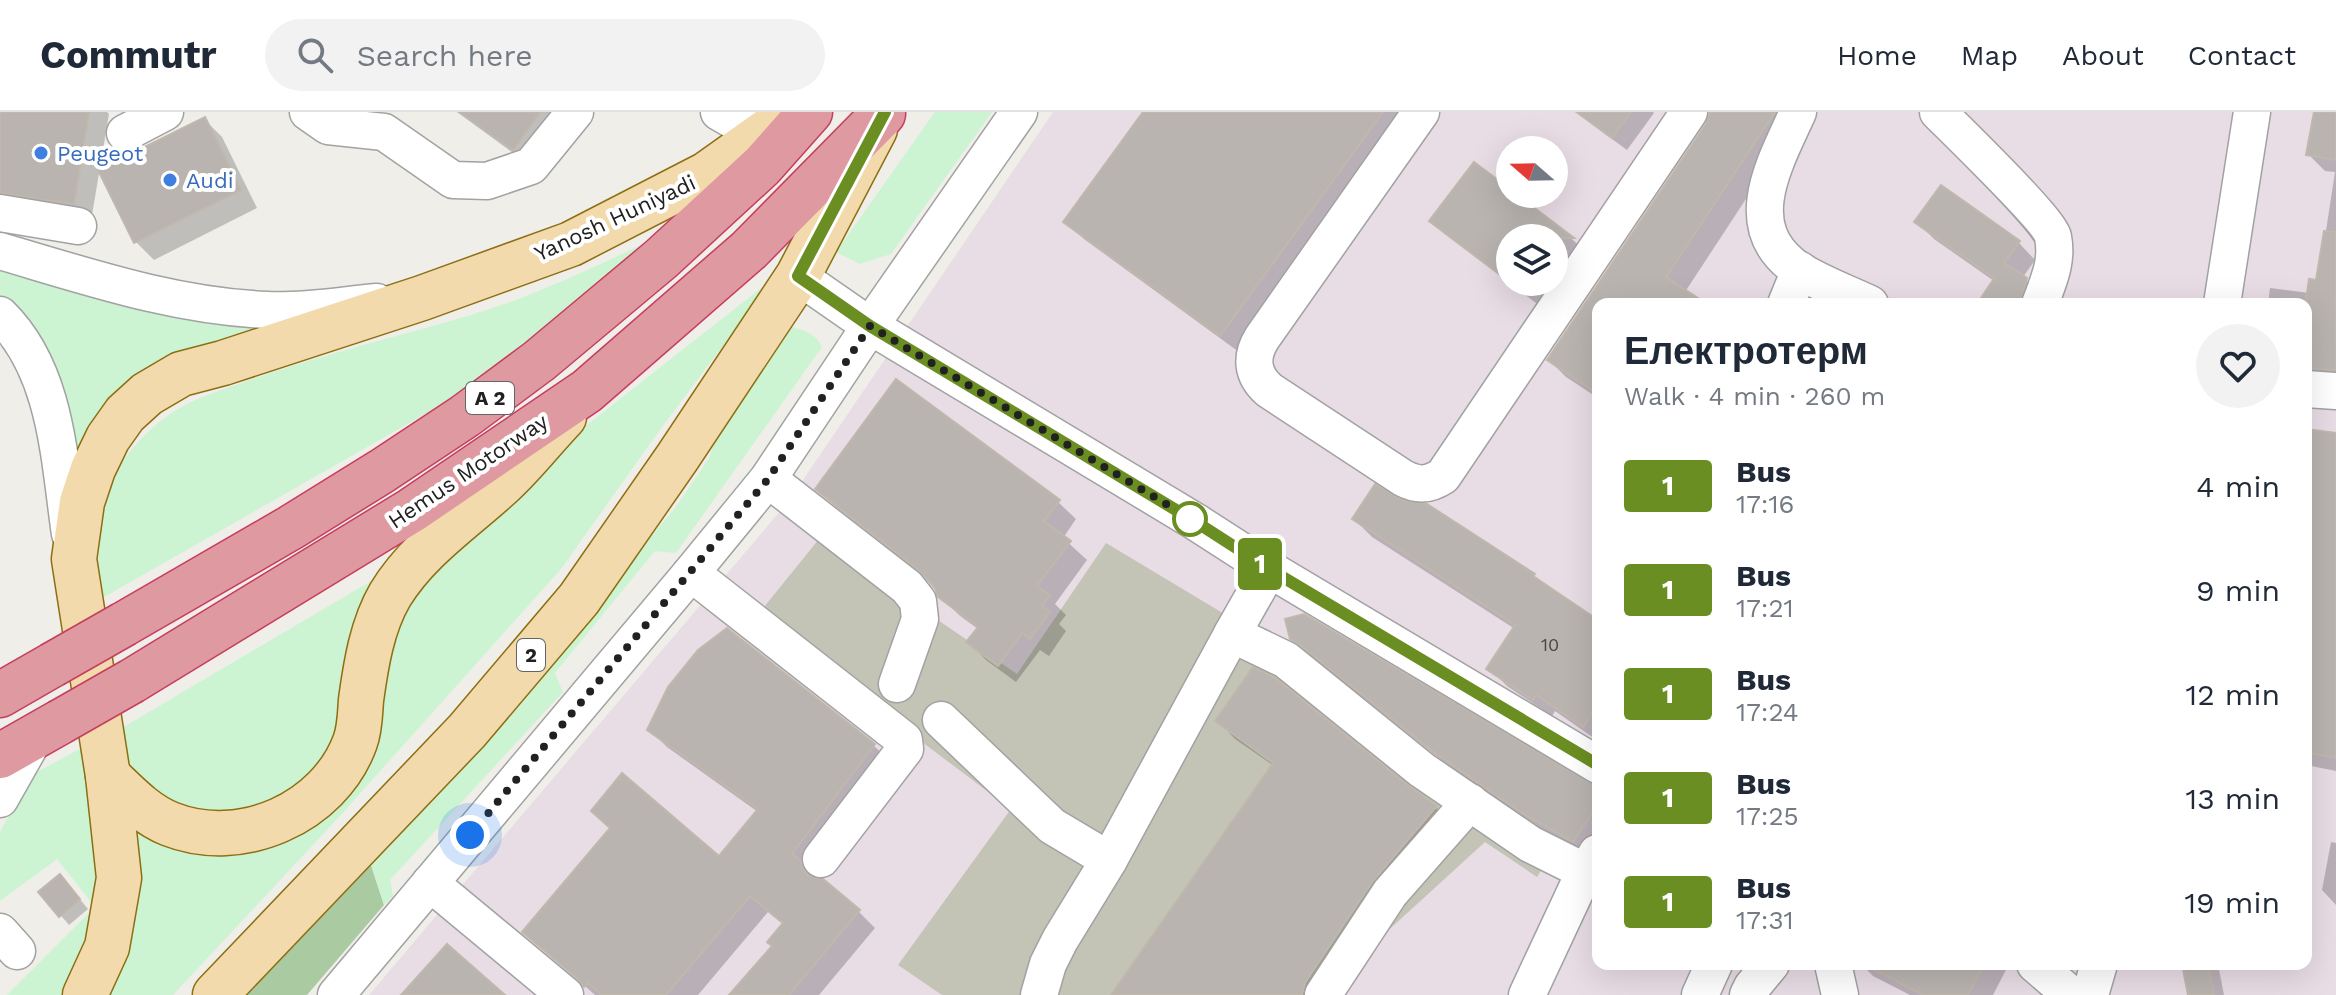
<!DOCTYPE html>
<meta charset="utf-8">
<style>
:root{--surface:#fff;--page:#f2f2f3;--text:#1f2937;--muted:#747a83;--line:#e0e1e3}
body{margin:0;font-family:"Work Sans",sans-serif;background:var(--page);color:var(--text);height:100vh;display:flex;flex-direction:column;font-size:30px;white-space:nowrap}
*{box-sizing:border-box;margin:0}
p{font-size:26px;color:var(--muted)}
.icon{flex:none;width:44px;height:44px;fill:none;stroke:currentColor;stroke-width:2;stroke-linecap:round;stroke-linejoin:round}
.map{position:relative;flex:1;overflow:hidden}
.details{position:absolute;left:1592px;top:186px;width:720px;height:672px;display:flex;flex-direction:column;background:var(--surface);border-radius:16px;box-shadow:0 8px 32px #0002}
.details>*{flex:none}
.badge{padding:0 16px;border-radius:6px;font-size:28px;line-height:52px}
.needle{width:52px;rotate:290deg}
.buttons{position:absolute;left:1496px;top:24px;display:grid;gap:16px}
.buttons a{display:grid;place-items:center;width:72px;height:72px;border-radius:50%;background:var(--surface);box-shadow:0 8px 32px #0002;font-size:40px}
.you{position:absolute;width:40px;height:40px;margin:-20px;border:6px solid #fff;border-radius:50%;background:#1a73e8;box-shadow:0 0 0 12px #1a73e833}
.map>.badge{position:absolute;translate:-50% -50%;box-shadow:0 0 0 4px #fff}
.round{display:grid;place-items:center;flex:none;width:84px;height:84px;border-radius:42px;background:var(--page)}
.overview{display:flex;align-items:center;justify-content:space-between;height:136px;padding:0 32px}
h1{font-size:38px;font-weight:700;line-height:60px}
ul{padding:0;list-style:none}
li{display:flex;align-items:center;gap:24px;height:104px;padding:0 32px}
li div{flex:1}
li b{display:block;font-size:30px}
li em{font-style:normal}
li .badge{min-width:88px;font-weight:700;text-align:center}
header{display:flex;align-items:center;gap:48px;box-sizing:border-box;height:112px;padding:0 40px;background:var(--surface);border-bottom:2px solid var(--line)}
header strong{font-size:38px}
nav{display:flex;gap:44px;margin-inline-start:auto;font-size:28px}
.search{width:560px;height:72px;background:var(--page);display:flex;align-items:center;gap:20px;box-sizing:border-box;padding:0 28px;border-radius:44px;color:var(--muted);font-size:30px}
.map>svg:first-child{display:block}
.industrial{fill:#e8dce5;fill-rule:evenodd}
.construction{fill:#c3c4b5}
.forest{fill:#aacba2}
.park{fill:#ccf4d3}
.shadow{fill:#0003;fill-rule:evenodd}
.building{fill:#b9b4af;stroke:#c0b7ad;stroke-width:2}
.lines{fill:none;stroke-linecap:round;stroke-linejoin:round}
.minor-casing{stroke:#a2a2a2;stroke-width:39}
.major-casing{stroke:#8c6f12;stroke-width:47}
.highway-casing{stroke:#c83c5f;stroke-width:47}
.minor{stroke:#fff;stroke-width:36}
.major{stroke:#f2daac;stroke-width:44}
.highway{stroke:#de9aa0;stroke-width:44}
.highway-bridge-casing{stroke:#c83c5f;stroke-width:47;stroke-linecap:butt}
.highway-bridge{stroke:#de9aa0;stroke-width:44}
.line-casing{stroke:#fff;stroke-width:18}
.line{stroke:#6b8e23;stroke-width:12}
.walk{stroke:#212121;stroke-width:8;stroke-dasharray:0 14.4}
.shop-dot{fill:#3f7fe0;stroke:#fff;stroke-width:3}
.stop-dot{fill:#fff;stroke:#6b8e23;stroke-width:4}
.labels{text-anchor:middle;dominant-baseline:central;stroke-width:8;stroke-linejoin:round;paint-order:stroke}
.number-label{font-size:18px;fill:#474644}
.shield{fill:#fff;stroke:#646464;stroke-width:2}
.shield-label{font-size:20px;font-weight:bold;fill:#212121}
.shop-label{font-size:22px;fill:#366cbe;stroke:#fff;text-anchor:start}
.street-label{font-size:22px;fill:#212121;stroke:#fff}
</style>
<header>
<strong>Commutr</strong>
<div class="search"><svg class="icon" aria-label="search" viewBox="0 0 24 24"><circle cx="10" cy="10" r="6"/><path d="M15 15l6 6"/></svg>Search here</div>
<nav><a>Home</a><a>Map</a><a>About</a><a>Contact</a></nav>
</header>
<div class="map">
<svg width="2336" height="883" viewBox="0 0 2336 883">
<rect width="100%" height="100%" fill="#f0eee9"/>
<!-- industrial -->
<path class="industrial" d="M 1053,0 L 2336,0 L 2336,883 L 369,883 L 788,390 ZM 1510,38 L 1554,38 L 1554,82 L 1510,82 ZM 1510,126 L 1554,126 L 1554,170 L 1510,170 ZM 1598,192 L 2306,192 L 2306,852 L 1598,852 Z"/>
<!-- construction -->
<polygon class="construction" points="819,427 1017,562 1106,431 1226,503 1555,735 1537,765 1485,730 1347,856 1331,883 942,883 898,853 1011,697 756,505"/>
<!-- forest -->
<polygon class="forest" points="371,753 384,793 307,883 247,883"/>
<!-- park -->
<g class="park">
<polygon points="935,0 992,0 891,142 860,152 836,140"/>
<path d="M 665,122 L 455,285 L 97,489 C 95,461 91,432 97,404 C 105,365 137,325 170,302 C 195,285 225,277 253,267 C 326,241 401,224 474,202 C 538,183 604,150 665,122 Z"/>
<polygon points="0,155 315,211 110,290 88,317 69,363 22,205 0,185"/>
<polygon points="774,166 662,315 561,457 339,705 173,883 98,883 122,711 275,724 381,568 407,478 564,331"/>
<path d="M 786,214 C 800,216 816,221 822,235 L 676,441 L 655,439 L 555,561 L 563,580 L 390,768 L 393,784 L 384,793 L 371,753 L 548,549 L 675,396 L 709,346 L 721,309 Z"/>
<polygon points="383,462 347,611 318,666 271,692 241,700 205,697 162,688 123,668 115,620"/>
<polygon points="89,632 108,764 74,883 7,883 95,795 57,747 0,789 0,720 31,663"/>
</g>
<!-- shadow -->
<g class="shadow">
<polygon points="0,0 107,0 109,2 91,109 0,97"/>
<polygon points="457,0 568,0 531,54"/>
<polygon points="1146,0 1413,0 1239,240 1084,127 1066,109"/>
<polygon points="1575,0 1653,0 1654,1 1627,38"/>
<polygon points="1712,0 1803,0 1685,180 1703,192 1598,192 1598,286 1566,265 1549,248 1708,13"/>
<polygon points="2316,0 2336,0 2336,273 2306,277 2306,192 2268,192 2270,176 2309,181 2318,171 2335,60 2325,59 2308,42"/>
<polygon points="204,7 222,25 257,96 154,148 136,130"/>
<path d="M 1510,80 L 1510,82 L 1513,82 L 1573,128 L 1587,141 L 1544,197 L 1446,123 L 1432,109 ZM 1510,126 L 1554,126 L 1554,170 L 1510,170 Z"/>
<polygon points="1917,110 2019,131 2035,148 2023,165 2043,185 2040,192 1979,192 1994,169 1934,127"/>
<polygon points="2306,319 2336,323 2336,659 2306,653"/>
<polygon points="818,377 1058,390 1076,407 1063,426 1087,448 1055,492 1066,503 1059,512 1066,519 1049,544 1040,538 1016,570 986,548 969,530 978,517 959,503 940,484 931,469 836,395"/>
<polygon points="1401,390 1426,394 1534,464 1543,473 1598,510 1598,629 1555,599 1552,604 1507,574 1489,556 1515,517 1372,425 1354,407"/>
<polygon points="1292,526 1591,674 1598,681 1598,737 1592,746 1540,717 1455,659 1311,544"/>
<polygon points="1218,609 1408,676 1436,696 1454,713 1327,883 1113,883 1274,654 1235,627"/>
<polygon points="650,618 873,633 891,650 808,760 858,799 875,816 819,883 732,883 774,834 784,813 768,800 698,883 595,883 525,820 719,746 758,700 667,635"/>
<polygon points="2331,730 2336,731 2336,793 2322,778"/>
<polygon points="69,774 88,797 69,813 41,780"/>
<polygon points="1861,852 2009,852 1993,883 1910,883 1873,864"/>
<polygon points="2184,852 2218,852 2224,883 2190,883"/>
</g>
<!-- building -->
<g class="building">
<polygon points="0,0 89,0 74,92 0,81"/>
<polygon points="459,0 540,0 513,38"/>
<polygon points="1143,0 1383,0 1220,224 1063,110"/>
<polygon points="1577,0 1631,0 1612,26"/>
<polygon points="1710,0 1775,0 1666,165 1707,192 1598,192 1598,282 1547,248 1706,12"/>
<polygon points="2314,0 2336,0 2336,48 2306,43"/>
<polygon points="205,5 241,78 134,131 98,58"/>
<polygon points="1474,50 1510,77 1510,82 1516,82 1574,126 1510,126 1510,170 1429,109"/>
<polygon points="1941,73 2020,129 2004,151 2027,166 2020,192 1977,192 1995,165 1994,166 1914,110"/>
<polygon points="2324,119 2336,120 2336,258 2306,256 2306,188 2309,167 2316,168"/>
<polygon points="896,267 1060,388 1044,409 1071,429 1037,474 1050,484 1042,494 1050,500 1030,527 1022,521 998,554 966,530 978,515 938,485 935,476 920,459 815,377"/>
<polygon points="2306,317 2336,321 2336,646 2306,640"/>
<polygon points="1375,372 1402,388 1427,392 1535,462 1533,464 1598,508 1598,592 1583,615 1536,583 1533,588 1486,557 1515,513 1352,407"/>
<polygon points="1304,502 1592,672 1597,694 1573,730 1519,699 1435,641 1299,532 1290,527 1285,507"/>
<polygon points="727,516 875,632 792,742 801,749 802,756 808,763 823,767 860,798 789,883 729,883 772,834 767,830 783,811 750,784 666,883 602,883 588,871 584,875 578,867 522,820 610,716 591,699 622,661 719,744 758,697 647,618 668,575 698,538"/>
<polygon points="1253,555 1275,566 1409,674 1437,694 1373,769 1305,871 1302,883 1111,883 1273,651 1215,609"/>
<polygon points="60,762 80,787 59,805 38,780"/>
<polygon points="447,832 505,883 401,883"/>
<polygon points="1863,852 1984,852 1968,883 1923,883"/>
<polygon points="2182,852 2208,852 2214,883 2188,883"/>
</g>
<g class="lines">
<!-- minor casing -->
<g class="minor-casing">
<g id="minor">
<polyline points="308,0 328,14 384,20 453,68 487,69 531,54 575,0"/>
<polyline points="719,0 733,8 765,19"/>
<path d="M 1421,0 L 1262,226 C 1250,245 1252,263 1269,278 L 1403,366 C 1418,374 1429,373 1443,364 L 1689,0"/>
<path d="M 1798,0 C 1776,49 1739,111 1792,153 C 1809,167 1849,182 1870,192"/>
<path d="M 1938,0 C 1957,19 2049,108 2053,125 C 2058,150 2048,170 2040,192"/>
<polyline points="125,21 165,0"/>
<polyline points="0,101 78,114"/>
<path d="M 0,139 C 89,165 174,194 267,198 C 301,200 342,193 377,190"/>
<polyline points="798,164 870,214 1196,410 1269,457 1598,653"/>
<polyline points="1786,192 1800,158"/>
<polyline points="2222,192 2252,0"/>
<path d="M 0,203 C 57,259 59,347 70,422"/>
<polyline points="2306,277 2336,279"/>
<polyline points="768,367 907,475 918,489 920,507 897,572"/>
<polyline points="1269,457 1232,522 1286,548 1422,658 1530,732 1586,760"/>
<polyline points="691,461 904,628 905,637 821,747"/>
<polyline points="941,608 1052,714 1109,748"/>
<polyline points="0,687 35,625"/>
<polyline points="430,771 565,883"/>
<polyline points="0,820 17,839"/>
<polyline points="1833,852 1840,883"/>
<polyline points="2035,852 2071,883"/>
<polyline points="336,883 691,461 768,367 870,214 1019,0"/>
<polyline points="1039,883 1048,852 1060,828 1109,748 1232,522"/>
<polyline points="1323,883 1390,781 1470,690"/>
<polyline points="1527,883 1577,776 1597,741"/>
<polyline points="1700,883 1714,852"/>
<polyline points="1748,883 1752,875 1771,852"/>
<polyline points="2090,883 2099,852"/>
</g>
</g>
<!-- major casing -->
<g class="major-casing">
<g id="major">
<path d="M 108,664 C 127,682 145,702 170,712 C 241,740 329,701 355,630 C 360,617 360,601 361,588 C 366,552 372,514 390,483 C 418,437 463,408 502,372 C 524,352 543,327 564,305"/>
<polyline points="85,883 107,835 119,766 108,664 74,447 82,390 93,357 108,326 125,302 147,282 181,262 223,251 422,186 571,132 707,62 794,0"/>
<polyline points="215,883 467,619 579,487 677,346 798,164 875,17"/>
</g>
</g>
<!-- highway casing -->
<g class="highway-casing">
<g id="highway">
<polyline points="124,512 290,416 382,359 465,304 539,249 661,147 762,54 810,0"/>
<polyline points="132,569 412,398 587,279 749,138 883,2"/>
<polyline points="0,583 52,553"/>
<polyline points="0,644 60,610"/>
</g>
</g>
<!-- minor -->
<use href="#minor" class="minor"/>
<!-- major -->
<use href="#major" class="major"/>
<!-- highway -->
<use href="#highway" class="highway"/>
<!-- highway-bridge casing -->
<g class="highway-bridge-casing">
<g id="highway-bridge">
<polyline points="52,553 124,512"/>
<polyline points="60,610 132,569"/>
</g>
</g>
<!-- highway-bridge -->
<use href="#highway-bridge" class="highway-bridge"/>
</g>
<g class="lines">
<!-- line casing -->
<g class="line-casing">
<polyline id="line" points="885,0 798,164 870,214 1196,410 1269,457 1598,653"/>
</g>
<!-- line -->
<use href="#line" class="line"/>
<!-- walk -->
<polyline class="walk" points="470,723 768,367 870,214 1196,410 1190,407"/>
</g>
<!-- markers -->
<g class="shop-dot">
<circle cx="41" cy="41" r="8"/>
<circle cx="170" cy="68" r="8"/>
</g>
<circle class="stop-dot" cx="1190" cy="407" r="16"/>
<g class="labels">
<!-- number labels -->
<g class="number-label">
<text x="1550" y="532">10</text>
</g>
<!-- shield labels -->
<g class="shield">
<rect x="466" y="270" width="48" height="32" rx="6"/>
<rect x="517" y="527" width="28" height="32" rx="6"/>
</g>
<g class="shield-label">
<text x="490" y="286">A 2</text>
<text x="531" y="543">2</text>
</g>
<!-- shop labels -->
<g class="shop-label">
<text x="57" y="41">Peugeot</text>
<text x="186" y="68">Audi</text>
</g>
<!-- street labels -->
<g class="street-label">
<text transform="translate(615 106) rotate(-25)">Yanosh Huniyadi</text>
<text transform="translate(468 359) rotate(-34)">Hemus Motorway</text>
</g>
</g>
</svg>
<div class="buttons">
<a><svg class="needle" viewBox="-14 -14 28 28"><path d="M0-13l5 13h-10z" fill="#e53935"/><path d="M0 13l5-13h-10z" fill="#747a83"/></svg></a>
<a><svg class="icon" aria-label="layers" viewBox="0 0 24 24"><path d="M12 4l9 5-9 5-9-5zM3 14l9 5 9-5"/></svg></a>
</div>
<div class="you" style="left:470px;top:723px"></div>
<b class="badge" style="left:1260px;top:452px;background:#6b8e23;color:#fff">1</b>
<section class="details">
<div class="overview"><div><h1>Електротерм</h1><p>Walk · 4 min · 260 m</p></div><a class="round"><svg class="icon" aria-label="heart" viewBox="0 0 24 24"><path d="M12 20l-8-8c-3-5 5-10 8-4 3-6 11-1 8 4z"/></svg></a></div>
<ul>
<li><span class="badge" style="background:#6b8e23;color:#fff">1</span><div><b>Bus</b><p>17:16</p></div><em>4 min</em></li>
<li><span class="badge" style="background:#6b8e23;color:#fff">1</span><div><b>Bus</b><p>17:21</p></div><em>9 min</em></li>
<li><span class="badge" style="background:#6b8e23;color:#fff">1</span><div><b>Bus</b><p>17:24</p></div><em>12 min</em></li>
<li><span class="badge" style="background:#6b8e23;color:#fff">1</span><div><b>Bus</b><p>17:25</p></div><em>13 min</em></li>
<li><span class="badge" style="background:#6b8e23;color:#fff">1</span><div><b>Bus</b><p>17:31</p></div><em>19 min</em></li>
</ul>
</section>
</div>
